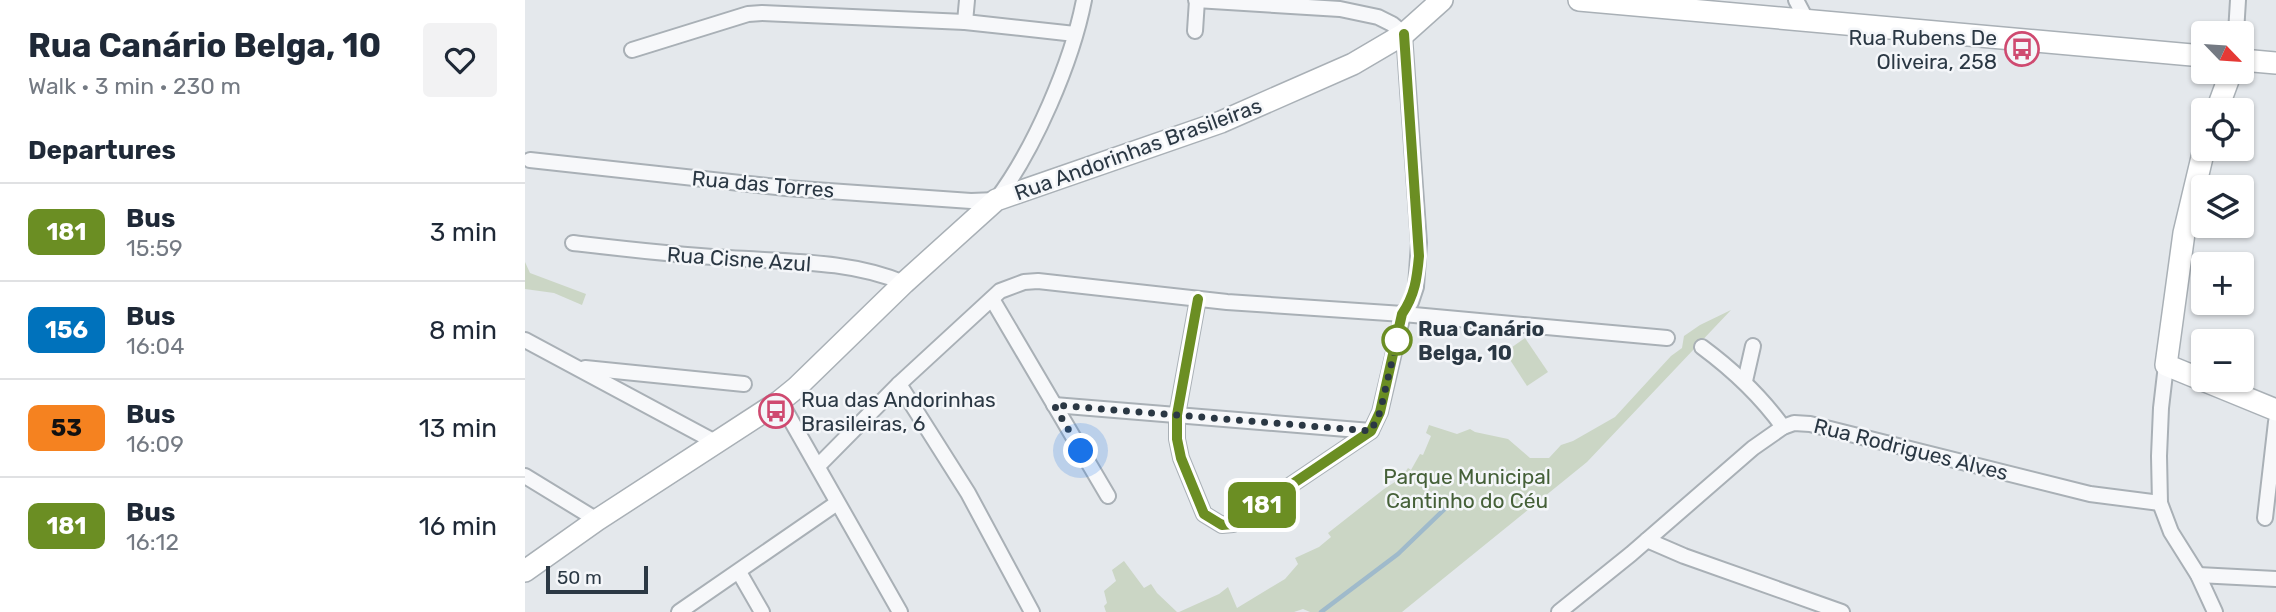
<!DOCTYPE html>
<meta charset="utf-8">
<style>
:root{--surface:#fff;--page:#f2f2f3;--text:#1f2937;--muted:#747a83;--line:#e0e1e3}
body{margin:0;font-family:Rubik,sans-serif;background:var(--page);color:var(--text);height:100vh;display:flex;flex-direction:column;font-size:26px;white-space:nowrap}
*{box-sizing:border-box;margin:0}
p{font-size:23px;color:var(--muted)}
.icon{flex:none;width:38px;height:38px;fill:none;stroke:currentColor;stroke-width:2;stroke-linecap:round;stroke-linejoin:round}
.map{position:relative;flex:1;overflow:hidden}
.details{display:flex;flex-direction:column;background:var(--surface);width:525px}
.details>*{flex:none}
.badge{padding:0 14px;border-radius:10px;font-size:24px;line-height:46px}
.needle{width:46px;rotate:115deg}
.tools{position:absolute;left:1666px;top:21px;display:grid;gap:14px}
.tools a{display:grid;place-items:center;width:63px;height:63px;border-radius:7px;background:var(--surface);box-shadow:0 2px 5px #0004;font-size:35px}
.scale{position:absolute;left:21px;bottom:18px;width:102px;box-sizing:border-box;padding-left:7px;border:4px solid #2b3844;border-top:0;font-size:19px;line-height:24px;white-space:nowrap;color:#2b3844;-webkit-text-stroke:5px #f4f6f9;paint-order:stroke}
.you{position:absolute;width:35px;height:35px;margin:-18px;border:5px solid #fff;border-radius:50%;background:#1a73e8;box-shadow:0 0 0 10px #1a73e833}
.map>.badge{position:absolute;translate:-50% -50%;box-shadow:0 0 0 4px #fff}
h2{padding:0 28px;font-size:26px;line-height:63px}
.round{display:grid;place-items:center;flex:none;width:74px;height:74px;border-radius:7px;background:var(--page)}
.summary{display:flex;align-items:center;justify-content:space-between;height:119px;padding:0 28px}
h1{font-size:33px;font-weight:700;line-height:52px}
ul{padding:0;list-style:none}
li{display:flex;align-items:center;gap:21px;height:98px;padding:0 28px;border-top:2px solid var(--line)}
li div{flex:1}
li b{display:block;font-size:26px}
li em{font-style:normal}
li .badge{min-width:77px;font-weight:700;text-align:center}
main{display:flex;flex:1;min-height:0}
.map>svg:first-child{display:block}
.green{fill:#cbd6c5}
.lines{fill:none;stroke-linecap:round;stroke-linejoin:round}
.stream{stroke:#9fbacb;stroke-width:4.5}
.street-casing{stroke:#a9b0b6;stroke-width:18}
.secondary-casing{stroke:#a9b0b6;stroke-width:24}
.street{stroke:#f7f8fa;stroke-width:14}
.secondary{stroke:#fff;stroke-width:21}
.line-casing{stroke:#fff;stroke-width:16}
.line{stroke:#6b8e23;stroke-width:10}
.walk{stroke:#2b3844;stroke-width:7;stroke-dasharray:0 12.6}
.stop-dot{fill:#fff;stroke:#6b8e23;stroke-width:3.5}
.labels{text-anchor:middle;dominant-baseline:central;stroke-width:5;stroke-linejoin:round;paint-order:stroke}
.poi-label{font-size:21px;fill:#2b3844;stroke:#f4f6f9;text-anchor:end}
.street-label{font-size:21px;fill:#2b3844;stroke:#f4f6f9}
.stop-label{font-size:21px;font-weight:bold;fill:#2b3844;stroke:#f4f6f9;text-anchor:start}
.park-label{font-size:21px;fill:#456038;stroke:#f4f6f9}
</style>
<main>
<section class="details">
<div class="summary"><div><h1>Rua Canário Belga, 10</h1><p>Walk · 3 min · 230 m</p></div><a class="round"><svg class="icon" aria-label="heart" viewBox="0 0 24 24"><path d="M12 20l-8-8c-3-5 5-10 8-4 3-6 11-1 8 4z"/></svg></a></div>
<h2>Departures</h2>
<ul>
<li><span class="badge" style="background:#6b8e23;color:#fff">181</span><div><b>Bus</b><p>15:59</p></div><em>3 min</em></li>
<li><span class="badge" style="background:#0072bc;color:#fff">156</span><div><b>Bus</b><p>16:04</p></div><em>8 min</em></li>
<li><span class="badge" style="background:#f58220;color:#111">53</span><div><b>Bus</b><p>16:09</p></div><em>13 min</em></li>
<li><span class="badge" style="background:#6b8e23;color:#fff">181</span><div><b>Bus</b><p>16:12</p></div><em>16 min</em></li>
</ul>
</section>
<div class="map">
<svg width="1751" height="612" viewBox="0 0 1751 612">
<rect width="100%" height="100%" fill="#e4e8ec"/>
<!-- green -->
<g class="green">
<polygon points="0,262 5,273 61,294 57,305 29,293 0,289"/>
<polygon points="1206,310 1062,462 877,612 785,612 778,609 769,612 654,612 694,594 703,587 712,608 760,579 773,564 770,558 794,547 806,537 803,533 859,489 876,478 883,468 886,470 895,454 898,455 906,436 901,433 904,425 932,434 945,429 950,432 983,439 1005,458 1024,458 1036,445 1048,441 1090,417 1146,356 1157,348 1159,336 1175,325"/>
<polygon points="1000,338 1023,372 1002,386 980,352"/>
<polygon points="599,561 619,588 626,584 632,593 652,612 581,612 579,606 582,603 579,591 591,581 587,570"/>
</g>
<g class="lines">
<!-- stream -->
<polyline class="stream" points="796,612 873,554 931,498"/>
<!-- street casing -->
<g class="street-casing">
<g id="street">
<polyline points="671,0 815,9 853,17 867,24 879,34 894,243 891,287 886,302 878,314 855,412 846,431 708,524 697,525 679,514 656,458 652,439 652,415 673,299"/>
<polyline points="1271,0 1282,21"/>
<polyline points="440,22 442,0"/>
<polyline points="670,31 672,0"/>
<polyline points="1711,33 1713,0"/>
<polyline points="107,50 223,14 237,13 440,22 550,34"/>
<path d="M 5,160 L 261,188 L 446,201 L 471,200 C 509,150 547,62 559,0"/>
<path d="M 48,243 C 100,249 151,255 204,258 C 262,262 325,260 379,283"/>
<polyline points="467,299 583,496"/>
<polyline points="0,340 190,442"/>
<path d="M 1177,347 C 1208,370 1235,395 1258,427"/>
<polyline points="1641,365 1636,408 1634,456 1635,503 1646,532 1673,575 1690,612"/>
<polyline points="60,368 219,384"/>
<polyline points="1220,381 1228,346"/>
<polyline points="374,384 443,493 507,612"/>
<polyline points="255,401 375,612"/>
<polyline points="529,405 846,431"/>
<polyline points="293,466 374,384 475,291 499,282 513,281 702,302 878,314 1142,338"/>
<polyline points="0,476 72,520"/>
<polyline points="1740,518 1751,422"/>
<polyline points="1122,540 1159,556 1317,612"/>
<polyline points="214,572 237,612"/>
<polyline points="1673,575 1751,579"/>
<polyline points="154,612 312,503"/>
<polyline points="1034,612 1106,554 1228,448 1258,427 1269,423 1285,424 1565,494 1635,503"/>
</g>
</g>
<!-- secondary casing -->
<g class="secondary-casing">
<g id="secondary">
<polyline points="1054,0 1678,56"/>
<polyline points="1717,60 1751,63"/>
<polyline points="1692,110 1706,72"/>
<polyline points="1679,149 1659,233 1641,365 1751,410"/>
<polyline points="0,571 72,520 255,401 271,388 379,283 471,200 696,122 828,64 879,34 917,0"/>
</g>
</g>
<!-- street -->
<use href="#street" class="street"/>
<!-- secondary -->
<use href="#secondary" class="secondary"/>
</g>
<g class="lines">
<!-- line casing -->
<g class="line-casing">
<path id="line" d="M 673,299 L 652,415 L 652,439 L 656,458 L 679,514 L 697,525 L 708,524 L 846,431 L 855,412 L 877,314 C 890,295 892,278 894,256 L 879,34"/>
</g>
<!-- line -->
<use href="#line" class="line"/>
<!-- walk -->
<polyline class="walk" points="556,451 529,405 846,431 855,412 872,340"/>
</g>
<!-- icons -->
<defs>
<g id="bus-ring" transform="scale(1.75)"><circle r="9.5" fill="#f4f6f9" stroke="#cf4a70" stroke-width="1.5"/><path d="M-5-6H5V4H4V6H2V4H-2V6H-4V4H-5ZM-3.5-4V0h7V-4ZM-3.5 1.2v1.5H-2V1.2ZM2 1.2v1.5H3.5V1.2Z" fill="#cf4a70"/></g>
</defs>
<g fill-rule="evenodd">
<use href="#bus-ring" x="1497" y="49"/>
<use href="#bus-ring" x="251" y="411"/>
</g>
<!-- markers -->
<circle class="stop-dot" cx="872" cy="340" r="14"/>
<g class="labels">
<!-- poi labels -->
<g class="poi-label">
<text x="1472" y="37">Rua Rubens De<tspan x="1472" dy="24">Oliveira, 258</tspan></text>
<text x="276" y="399" text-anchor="start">Rua das Andorinhas<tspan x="276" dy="24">Brasileiras, 6</tspan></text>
</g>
<!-- street labels -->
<g class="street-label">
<text transform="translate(613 149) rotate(-20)">Rua Andorinhas Brasileiras</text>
<text transform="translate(238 184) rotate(5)">Rua das Torres</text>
<text transform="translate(214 259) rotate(4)">Rua Cisne Azul</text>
<text transform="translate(1386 449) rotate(14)">Rua Rodrigues Alves</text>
</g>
<!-- stop labels -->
<g class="stop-label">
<text x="893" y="328">Rua Canário<tspan x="893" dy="24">Belga, 10</tspan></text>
</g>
<!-- park labels -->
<g class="park-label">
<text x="942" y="476">Parque Municipal<tspan x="942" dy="24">Cantinho do Céu</tspan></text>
</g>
</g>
</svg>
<div class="tools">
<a><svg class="needle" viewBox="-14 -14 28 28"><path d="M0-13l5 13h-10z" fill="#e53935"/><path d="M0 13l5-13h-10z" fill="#747a83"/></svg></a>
<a><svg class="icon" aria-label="locate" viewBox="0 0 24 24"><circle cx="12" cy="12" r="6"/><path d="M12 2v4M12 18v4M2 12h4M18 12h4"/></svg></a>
<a><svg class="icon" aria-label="layers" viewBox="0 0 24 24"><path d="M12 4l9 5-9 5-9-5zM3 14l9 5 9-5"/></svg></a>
<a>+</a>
<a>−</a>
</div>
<div class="scale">50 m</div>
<div class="you" style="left:556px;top:451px"></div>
<b class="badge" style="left:737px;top:505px;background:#6b8e23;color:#fff">181</b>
</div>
</main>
